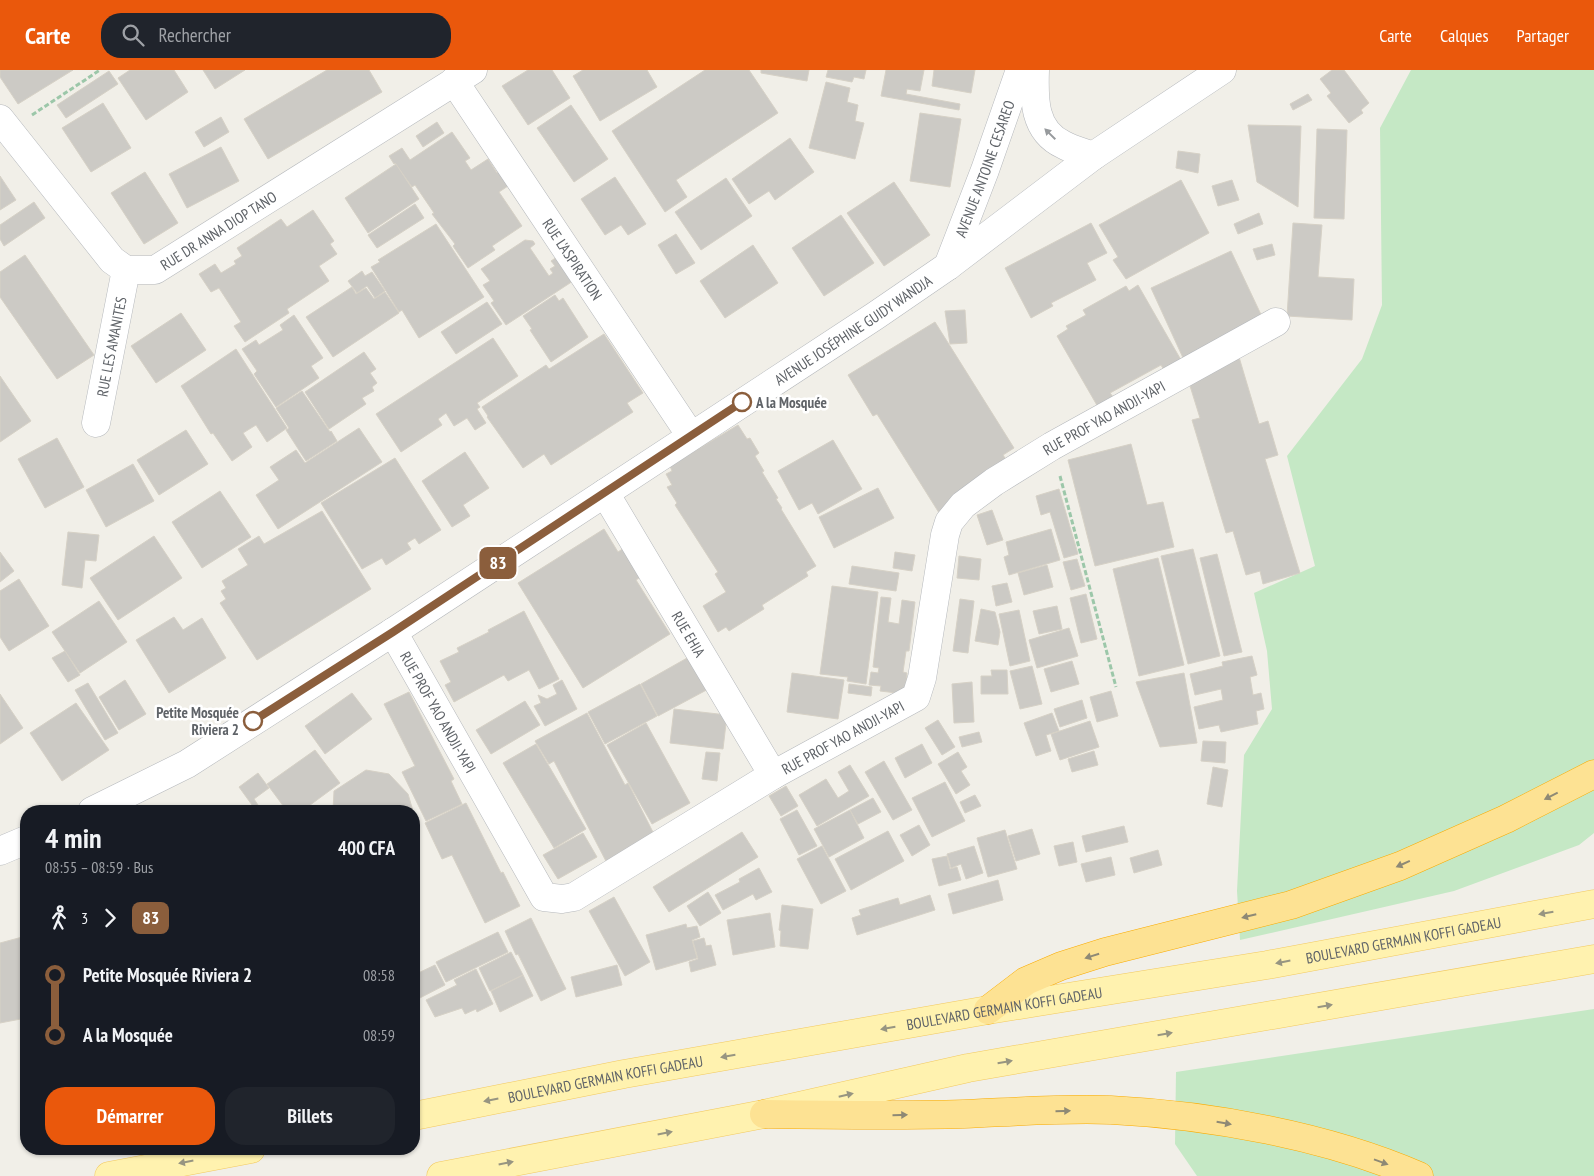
<!DOCTYPE html>
<html lang="fr">
<meta charset="utf-8">
<style>
:root{--surface:#171b24;--page:#20242c;--text:#f1f3f6;--muted:#9ea1a6;--accent:#ea580c}
body{margin:0;font-family:"PT Sans Narrow",sans-serif;background:var(--page);color:var(--text);height:100vh;display:flex;flex-direction:column;font-size:19px;white-space:nowrap}
*{box-sizing:border-box;margin:0}
p{font-size:16px;color:var(--muted)}
.icon{flex:none;width:28px;height:28px;fill:none;stroke:currentColor;stroke-width:2;stroke-linecap:round;stroke-linejoin:round}
.map{position:relative;flex:1;overflow:hidden}
.drawer{position:absolute;left:20px;top:735px;width:400px;height:350px;display:flex;flex-direction:column;background:var(--surface);border-radius:20px;box-shadow:0 1px 4px #0004}
.drawer>*{flex:none}
.badge{padding:0 10px;border-radius:8px;font-size:18px;line-height:32px}
.map>.badge{position:absolute;translate:-50% -50%;box-shadow:0 0 0 2px #fff}
.legs{display:flex;align-items:center;gap:8px;height:55px;padding:0 25px;font-size:16px}
.legs p{margin-inline-start:auto}
.overview{display:flex;align-items:center;justify-content:space-between;height:85px;padding:0 25px}
h1{font-size:28px;font-weight:800;line-height:38px}
.primary-button{display:flex;gap:10px;margin-top:auto;padding:10px 25px}
.primary-button a{flex:1;height:58px;border-radius:20px;background:var(--accent);color:#fff;font-size:20px;font-weight:800;line-height:58px;text-align:center}
.primary-button a+a{background:var(--page);color:var(--text)}
ul{padding:0 25px;list-style:none}
li{display:flex;align-items:center;gap:18px;height:60px;font-size:19px}
li i{display:grid;place-items:center;width:8px;height:100%;margin:0 6px;background:currentColor}
li i::after{content:'';width:12px;height:12px;margin:-6px;border:4px solid;border-radius:50%;background:var(--surface)}
li p{margin-inline-start:auto}
li:first-child i{background:linear-gradient(#0000 50%,currentColor 0)}
li:last-child i{background:linear-gradient(currentColor 50%,#0000 0)}
header{display:flex;align-items:center;gap:30px;box-sizing:border-box;height:70px;padding:0 25px;background:var(--accent);color:#fff}
header strong{font-size:24px}
nav{display:flex;gap:28px;margin-inline-start:auto;font-size:18px}
.search{width:350px;height:45px;background:var(--page);display:flex;align-items:center;gap:12px;box-sizing:border-box;padding:0 18px;border-radius:20px;color:var(--muted);font-size:19px}
.map>svg:first-child{display:block}
.green{fill:#c5e8c5}
.building{fill:#cccac5;stroke:#d6d1c6}
.lines{fill:none;stroke-linecap:round;stroke-linejoin:round}
.minor-casing{stroke:#b5b8bc;stroke-width:29}
.major-casing{stroke:#f2c960;stroke-width:29}
.highway-casing{stroke:#f9ab00;stroke-width:29}
.path{stroke:#9cc7a9;stroke-width:3;stroke-dasharray:5 2.5;stroke-linecap:butt}
.minor{stroke:#fff;stroke-width:28}
.major{stroke:#fff2af;stroke-width:28}
.highway{stroke:#fde293;stroke-width:28}
.oneway{fill:#979a9d}
.oneway2{fill:#8e8975}
.oneway3{fill:#979581}
.line-1-casing{stroke:#fff;stroke-width:11}
.line-1{stroke:#8b5e3c;stroke-width:8}
.stop-1-dot{fill:#fff;stroke:#8b5e3c;stroke-width:2.5}
.labels{text-anchor:middle;dominant-baseline:central;stroke-width:5;stroke-linejoin:round;paint-order:stroke}
.street-label{font-size:15px;fill:#5f6368;stroke:#fff}
.stop-label{font-size:15px;font-weight:bold;fill:#5f6368;stroke:#fff;text-anchor:start}
</style>
<header>
<strong>Carte</strong>
<div class="search"><svg class="icon" aria-label="search" viewBox="0 0 24 24"><circle cx="10" cy="10" r="6"/><path d="M15 15l6 6"/></svg>Rechercher</div>
<nav><a>Carte</a><a>Calques</a><a>Partager</a></nav>
</header>
<div class="map">
<svg width="1594" height="1106" viewBox="0 0 1594 1106">
<rect width="100%" height="100%" fill="#f1efe8"/>
<!-- green -->
<g class="green">
<polygon points="1411,0 1594,0 1594,763 1579,775 1454,821 1240,870 1237,821 1244,685 1272,639 1267,581 1254,523 1315,496 1287,386 1362,289 1382,235 1380,58"/>
<polygon points="1594,939 1594,1106 1197,1106 1175,1074 1176,1002"/>
</g>
<!-- building -->
<g class="building">
<polygon points="0,0 73,0 18,34 0,7"/>
<polygon points="130,0 174,0 188,22 146,50 118,8"/>
<polygon points="203,0 245,0 215,19"/>
<polygon points="327,0 369,0 382,22 268,89 244,49"/>
<polygon points="528,0 552,0 570,28 528,55 502,16"/>
<polygon points="583,0 647,0 657,17 600,51 573,6"/>
<polygon points="705,0 749,0 778,43 676,110 687,127 665,142 612,61"/>
<polygon points="761,0 809,0 807,11 761,3"/>
<polygon points="828,0 866,0 864,9 854,7 852,12 826,7"/>
<polygon points="886,0 924,0 920,21 907,19 906,24 960,34 959,40 881,26"/>
<polygon points="934,0 975,0 971,23 932,16"/>
<polygon points="1332,0 1344,0 1369,33 1361,40 1363,43 1349,53 1327,26 1331,23 1320,9"/>
<polygon points="109,1 118,14 66,48 57,35"/>
<polygon points="826,12 850,18 847,32 858,35 855,51 864,53 855,89 809,78"/>
<polygon points="1308,24 1312,30 1293,40 1290,34"/>
<polygon points="103,33 131,78 91,102 62,58"/>
<polygon points="571,35 608,89 574,112 537,58"/>
<polygon points="920,43 961,49 950,117 910,111"/>
<polygon points="221,47 229,62 204,77 195,62"/>
<polygon points="437,52 444,63 423,77 416,66"/>
<polygon points="1248,55 1301,56 1298,137 1257,112"/>
<polygon points="1317,59 1347,60 1344,149 1314,148"/>
<polygon points="452,62 470,88 465,91 471,100 488,89 497,103 499,102 508,116 499,122 522,156 492,176 495,180 468,198 453,176 455,174 432,144 434,143 415,115 412,117 395,93 394,94 389,86 402,78 410,90"/>
<polygon points="790,68 814,102 775,130 769,121 749,134 732,109"/>
<polygon points="221,77 239,111 187,138 169,104"/>
<polygon points="1178,81 1200,84 1198,103 1176,98"/>
<polygon points="396,94 419,129 368,163 345,128"/>
<polygon points="145,102 178,153 144,174 111,123"/>
<polygon points="0,106 16,130 0,140"/>
<polygon points="615,107 646,154 628,165 621,155 605,165 581,129"/>
<polygon points="726,108 752,146 701,180 675,142"/>
<polygon points="1181,110 1209,163 1126,209 1113,190 1118,187 1099,155"/>
<polygon points="1232,110 1239,130 1218,136 1212,116"/>
<polygon points="894,112 930,165 884,196 847,143"/>
<polygon points="34,132 45,148 4,176 0,169 0,155"/>
<polygon points="415,134 424,148 377,178 368,165"/>
<polygon points="313,140 334,171 330,174 337,184 319,196 329,211 287,239 289,243 245,272 234,256 241,252 219,218 211,222 199,204 215,194 221,203 236,194 234,191 242,186 237,178 281,149 287,157"/>
<polygon points="1259,143 1263,154 1238,164 1234,154"/>
<polygon points="841,145 874,193 824,226 792,178"/>
<polygon points="1091,153 1107,183 1087,193 1096,210 1051,233 1053,236 1031,248 1005,198"/>
<polygon points="1293,153 1322,155 1318,207 1354,209 1352,250 1287,246"/>
<polygon points="436,154 484,227 419,268 402,240 399,242 371,197 380,192 378,190"/>
<polygon points="676,164 695,193 676,204 658,175"/>
<polygon points="525,170 533,171 535,174 530,178 549,206 553,203 550,199 555,196 551,191 557,187 573,211 506,255 491,233 494,231 483,215 490,211 481,199"/>
<polygon points="1272,174 1275,185 1257,190 1253,179"/>
<polygon points="753,175 778,213 725,248 700,211"/>
<polygon points="1231,181 1265,253 1184,290 1151,218"/>
<polygon points="25,185 94,285 57,309 0,227 0,202"/>
<polygon points="362,201 365,206 372,202 385,221 375,228 367,216 357,223 348,211"/>
<polygon points="1138,215 1181,290 1164,300 1161,295 1110,323 1114,328 1098,337 1057,266 1068,259 1066,256 1086,245 1083,240 1126,216 1129,221"/>
<polygon points="352,217 356,224 366,218 374,229 385,222 399,243 333,287 306,247"/>
<polygon points="555,225 559,231 563,228 588,267 551,292 530,260 532,259 523,246"/>
<polygon points="487,232 502,254 456,284 441,262"/>
<polygon points="965,240 967,273 950,274 945,241"/>
<polygon points="181,243 206,280 156,313 131,276"/>
<polygon points="294,245 323,288 311,296 319,308 276,337 254,304 257,301 242,279 256,270 259,275 283,260 280,255"/>
<polygon points="935,252 1014,378 1003,385 1009,394 941,446 877,344 873,346 848,305"/>
<polygon points="604,264 643,323 627,333 633,342 551,395 544,384 523,398 487,347 488,346 482,337 546,295 549,299"/>
<polygon points="493,268 518,306 477,333 480,337 477,339 486,353 475,360 467,348 454,356 446,343 438,349 442,355 401,382 376,344"/>
<polygon points="236,279 287,358 267,372 256,355 243,363 252,377 232,391 213,363 211,364 181,316"/>
<polygon points="364,282 376,299 370,303 377,313 372,317 374,321 362,328 366,334 329,359 305,322"/>
<polygon points="1239,287 1259,354 1268,351 1278,385 1265,389 1300,503 1263,514 1260,501 1246,505 1233,461 1226,463 1192,350 1200,348 1186,303"/>
<polygon points="0,306 31,351 0,372"/>
<polygon points="302,321 330,362 331,361 337,371 306,391 286,360 289,358 276,338"/>
<polygon points="738,355 747,369 750,368 759,383 755,386 764,401 762,402 778,428 776,429 782,438 781,439 816,496 806,502 808,506 762,535 764,539 729,561 726,557 718,562 703,536 726,522 715,504 718,502 675,435 677,433 667,417 672,415 666,404 672,401 670,396"/>
<polygon points="359,358 382,392 278,459 256,425 279,410 270,397 296,380 305,393"/>
<polygon points="186,360 208,394 159,425 137,390"/>
<polygon points="57,368 84,417 45,438 18,389"/>
<polygon points="833,370 862,419 818,444 812,433 799,440 778,401"/>
<polygon points="1131,374 1147,435 1163,432 1174,477 1095,496 1068,390"/>
<polygon points="465,382 489,418 463,435 470,446 452,457 422,411"/>
<polygon points="395,388 441,460 419,474 415,468 407,473 411,479 386,495 382,488 362,499 321,433"/>
<polygon points="133,394 154,431 106,457 86,420"/>
<polygon points="878,418 894,448 834,478 819,447"/>
<polygon points="1059,419 1078,484 1064,488 1050,442 1041,445 1036,426"/>
<polygon points="220,421 251,467 202,498 172,452"/>
<polygon points="992,440 1003,470 987,475 977,445"/>
<polygon points="322,441 371,519 257,590 220,533 226,529 221,521 226,518 222,511 248,495 238,479 259,466 264,474"/>
<polygon points="604,459 618,482 627,476 645,504 636,510 670,564 583,618 518,513"/>
<polygon points="1051,459 1060,490 1009,505 1004,487 1009,485 1006,472"/>
<polygon points="68,462 99,465 96,491 85,490 82,518 62,515"/>
<polygon points="154,466 182,508 118,550 90,508"/>
<polygon points="1193,479 1220,586 1188,594 1161,486"/>
<polygon points="0,482 14,501 0,512"/>
<polygon points="895,482 915,485 912,501 893,498"/>
<polygon points="1217,484 1242,582 1224,586 1200,488"/>
<polygon points="959,486 981,489 979,510 957,508"/>
<polygon points="1158,488 1184,595 1139,606 1113,499"/>
<polygon points="1077,489 1085,516 1071,520 1063,492"/>
<polygon points="1047,495 1053,517 1024,525 1018,503"/>
<polygon points="852,496 899,503 896,521 849,514"/>
<polygon points="19,509 49,556 9,581 0,567 0,521"/>
<polygon points="1007,513 1012,532 996,536 992,516"/>
<polygon points="832,516 878,522 866,614 847,611 848,607 820,604"/>
<polygon points="1086,524 1097,569 1081,573 1070,528"/>
<polygon points="881,527 891,528 888,552 899,554 902,530 915,532 909,581 906,581 903,602 907,603 905,624 880,621 881,616 869,615 871,602 878,603 879,598 873,597"/>
<polygon points="960,529 974,531 968,583 953,581"/>
<polygon points="99,531 127,572 80,603 52,562"/>
<polygon points="1057,536 1062,559 1039,564 1033,541"/>
<polygon points="981,539 995,542 1000,562 998,575 975,571"/>
<polygon points="1019,540 1030,591 1010,596 999,544"/>
<polygon points="524,541 559,609 539,619 529,600 508,611 504,605 454,632 445,615 451,612 440,591 459,582 457,578 489,562 488,560"/>
<polygon points="174,547 183,560 202,548 226,588 169,623 136,570"/>
<polygon points="1069,558 1078,586 1037,598 1029,570"/>
<polygon points="65,581 80,605 68,612 52,588"/>
<polygon points="696,583 714,616 658,646 641,614"/>
<polygon points="1252,586 1257,605 1250,607 1253,625 1261,623 1264,639 1256,641 1258,654 1221,662 1219,655 1199,659 1194,637 1223,630 1221,619 1195,625 1190,604 1223,596 1222,592"/>
<polygon points="1072,591 1079,614 1051,622 1044,599"/>
<polygon points="1032,596 1042,634 1020,639 1010,601"/>
<polygon points="991,600 1007,600 1008,624 981,624 981,606 992,606"/>
<polygon points="792,603 844,610 838,649 787,642"/>
<polygon points="1184,603 1197,673 1160,677 1136,612"/>
<polygon points="125,610 146,644 119,660 99,627"/>
<polygon points="562,610 577,639 545,656 534,636 541,633 538,625 547,629 557,624 553,615"/>
<polygon points="972,612 974,652 954,653 952,614"/>
<polygon points="88,613 118,663 105,670 75,620"/>
<polygon points="640,614 657,646 605,674 588,642"/>
<polygon points="849,614 872,617 871,626 848,623"/>
<polygon points="1111,621 1118,646 1097,652 1090,627"/>
<polygon points="409,622 454,709 451,711 462,734 426,751 402,702 415,696 384,634"/>
<polygon points="352,623 372,649 325,684 305,656"/>
<polygon points="0,624 23,658 0,674"/>
<polygon points="1082,630 1087,648 1060,657 1054,639"/>
<polygon points="525,631 540,655 491,684 476,660"/>
<polygon points="76,633 109,680 62,711 30,663"/>
<polygon points="674,639 727,645 723,679 670,673"/>
<polygon points="587,643 625,715 628,713 658,772 609,797 554,691 549,694 535,671"/>
<polygon points="1052,643 1059,661 1046,665 1051,681 1036,686 1024,653"/>
<polygon points="938,650 955,677 942,685 925,658"/>
<polygon points="1090,651 1099,677 1060,690 1051,664"/>
<polygon points="646,653 690,733 652,754 607,675"/>
<polygon points="979,662 982,672 962,677 959,667"/>
<polygon points="1203,671 1226,672 1225,693 1201,691"/>
<polygon points="536,674 586,759 554,778 503,693"/>
<polygon points="922,674 932,693 905,708 895,688"/>
<polygon points="315,680 340,713 302,741 287,741 267,714"/>
<polygon points="1094,681 1098,695 1072,702 1068,689"/>
<polygon points="706,682 720,683 717,711 702,709"/>
<polygon points="958,682 967,697 961,701 970,715 956,724 938,694"/>
<polygon points="884,691 912,740 893,750 865,702"/>
<polygon points="850,695 869,726 817,756 799,725 826,709 838,728 849,721 838,702"/>
<polygon points="1213,697 1228,700 1222,737 1207,734"/>
<polygon points="366,700 389,704 408,724 413,741 333,741 334,721"/>
<polygon points="258,703 269,718 254,729 262,741 243,741 252,735 239,717"/>
<polygon points="945,712 965,751 932,767 912,728"/>
<polygon points="786,716 798,736 781,746 769,726"/>
<polygon points="975,725 981,736 965,743 960,732"/>
<polygon points="873,728 881,742 858,754 850,740"/>
<polygon points="466,733 501,803 503,802 520,836 485,853 452,785 442,789 425,753"/>
<polygon points="797,740 817,776 799,785 780,749"/>
<polygon points="850,740 864,768 829,787 814,759"/>
<polygon points="919,755 930,775 912,786 900,765"/>
<polygon points="1124,756 1128,772 1086,782 1082,766"/>
<polygon points="1032,759 1040,784 1016,791 1008,766"/>
<polygon points="1005,760 1017,799 988,807 977,768"/>
<polygon points="888,761 904,791 851,820 835,789"/>
<polygon points="742,762 758,787 669,842 653,817"/>
<polygon points="583,763 597,787 558,809 543,785"/>
<polygon points="1073,772 1077,792 1059,796 1054,776"/>
<polygon points="822,776 846,821 821,834 797,789"/>
<polygon points="974,776 983,803 966,809 961,794 951,798 947,784"/>
<polygon points="1158,780 1162,795 1134,803 1130,788"/>
<polygon points="947,786 950,799 957,797 961,810 939,816 932,789"/>
<polygon points="1111,787 1115,805 1086,812 1081,794"/>
<polygon points="759,798 772,822 756,830 753,824 723,840 715,825 740,812 739,809"/>
<polygon points="998,810 1003,830 953,844 948,824"/>
<polygon points="708,822 721,843 700,856 687,836"/>
<polygon points="930,825 935,840 857,865 852,848 861,845 859,840 898,828 900,835"/>
<polygon points="614,827 650,892 625,906 589,841"/>
<polygon points="782,835 813,839 808,879 780,876 781,861 779,860"/>
<polygon points="770,843 775,877 733,885 727,850"/>
<polygon points="531,848 566,919 541,931 518,884 516,885 505,861"/>
<polygon points="686,854 687,858 697,856 700,867 692,870 697,888 656,900 646,865"/>
<polygon points="498,862 508,882 446,912 436,892"/>
<polygon points="26,866 26,948 0,953 0,873"/>
<polygon points="704,868 706,876 711,875 716,895 691,902 689,892 698,889 693,871"/>
<polygon points="511,882 523,905 490,921 479,898"/>
<polygon points="435,895 445,915 414,931 414,905"/>
<polygon points="617,895 622,915 576,927 571,907"/>
<polygon points="476,899 493,934 477,942 476,939 465,944 462,938 435,947 426,930 457,915 454,910"/>
<polygon points="523,905 533,926 500,942 491,921"/>
</g>
<g class="lines">
<!-- minor casing -->
<g class="minor-casing">
<g id="minor">
<path d="M 1035,0 C 1034,28 1033,61 1064,75 C 1073,80 1083,82 1093,86"/>
<path id="s1" d="M 454,11 L 691,366"/>
<path id="s2" d="M 0,49 L 112,190 L 126,200 L 155,200 L 473,0"/>
<path id="s3" d="M 948,196 L 985,100 L 1020,0"/>
<path id="s4" d="M 96,353 L 126,200"/>
<path id="s5" d="M 605,423 L 773,705"/>
<path id="s6" d="M 393,562 L 544,827 L 562,829 L 574,827 L 773,705 L 916,627 L 922,608 L 945,465 L 949,452 L 963,435 L 994,412 L 1052,376 L 1276,252"/>
<path id="s7" d="M 92,741 L 187,694 L 393,562 L 875,246 L 948,196 L 1093,86 L 1222,0"/>
<polyline points="0,781 26,770"/>
</g>
</g>
<!-- major casing -->
<g class="major-casing">
<g id="major">
<path id="s8" d="M 414,1046 L 624,1004 L 988,940 L 1267,895 L 1594,834"/>
<polyline points="109,1106 251,1079"/>
<polyline points="441,1106 764,1044 968,998 1594,889"/>
</g>
</g>
<!-- highway casing -->
<g class="highway-casing">
<g id="highway">
<polyline points="988,940 1026,911 1061,896 1105,882 1291,835 1400,796 1506,749 1594,704"/>
<path d="M 764,1044 C 831,1045 897,1046 964,1044 C 1012,1042 1062,1038 1111,1040 C 1211,1045 1327,1066 1419,1106"/>
</g>
</g>
<!-- path -->
<g class="path">
<polyline points="32,45 100,0"/>
<polyline points="1060,406 1116,617"/>
</g>
<!-- minor -->
<use href="#minor" class="minor"/>
<!-- major -->
<use href="#major" class="major"/>
<!-- highway -->
<use href="#highway" class="highway"/>
</g>
<!-- one-way arrows -->
<defs><path id="oneway-solid" d="M-6-.8H1V-3.2L6.5 0L1 3.2V.8H-6Z" transform="scale(1.25)"/></defs>
<use class="oneway" href="#oneway-solid" transform="translate(1050 64) rotate(-135)"/>
<g class="oneway2">
<use href="#oneway-solid" transform="translate(1551 726) rotate(153)"/>
<use href="#oneway-solid" transform="translate(1403 794) rotate(156)"/>
<use href="#oneway-solid" transform="translate(1249 846) rotate(166)"/>
<use href="#oneway-solid" transform="translate(1092 886) rotate(162)"/>
<use href="#oneway-solid" transform="translate(1063 1041) rotate(-1)"/>
<use href="#oneway-solid" transform="translate(900 1045) rotate(-1)"/>
<use href="#oneway-solid" transform="translate(1224 1053) rotate(10)"/>
<use href="#oneway-solid" transform="translate(1381 1092) rotate(20)"/>
</g>
<g class="oneway3">
<use href="#oneway-solid" transform="translate(1546 843) rotate(170)"/>
<use href="#oneway-solid" transform="translate(1283 892) rotate(169)"/>
<use href="#oneway-solid" transform="translate(1325 936) rotate(-10)"/>
<use href="#oneway-solid" transform="translate(888 958) rotate(170)"/>
<use href="#oneway-solid" transform="translate(1165 964) rotate(-10)"/>
<use href="#oneway-solid" transform="translate(728 986) rotate(170)"/>
<use href="#oneway-solid" transform="translate(1005 992) rotate(-10)"/>
<use href="#oneway-solid" transform="translate(846 1025) rotate(-13)"/>
<use href="#oneway-solid" transform="translate(491 1030) rotate(169)"/>
<use href="#oneway-solid" transform="translate(665 1063) rotate(-11)"/>
<use href="#oneway-solid" transform="translate(186 1092) rotate(169)"/>
<use href="#oneway-solid" transform="translate(506 1093) rotate(-11)"/>
</g>
<g class="lines">
<!-- line-1 casing -->
<g class="line-1-casing">
<polyline id="line-1" points="253,651 393,562 742,332"/>
</g>
<!-- line-1 -->
<use href="#line-1" class="line-1"/>
</g>
<!-- markers -->
<g class="stop-1-dot">
<circle cx="742" cy="332" r="9"/>
<circle cx="253" cy="651" r="9"/>
</g>
<g class="labels">
<!-- street labels -->
<g class="street-label">
<text stroke="none"><textPath href="#s3" startOffset="104">AVENUE ANTOINE CESAREO</textPath></text>
<text stroke="none"><textPath href="#s2" startOffset="301">RUE DR ANNA DIOP TANO</textPath></text>
<text stroke="none"><textPath href="#s1" startOffset="214">RUE L'ASPIRATION</textPath></text>
<text stroke="none"><textPath href="#s7" startOffset="901">AVENUE JOSÉPHINE GUIDY WANDJA</textPath></text>
<text stroke="none"><textPath href="#s4" startOffset="78">RUE LES AMANITES</textPath></text>
<text stroke="none"><textPath href="#s6" startOffset="1098">RUE PROF YAO ANDJI-YAPI</textPath></text>
<text stroke="none"><textPath href="#s5" startOffset="164">RUE EHIA</textPath></text>
<text stroke="none"><textPath href="#s6" startOffset="92">RUE PROF YAO ANDJI-YAPI</textPath></text>
<text stroke="none"><textPath href="#s6" startOffset="648">RUE PROF YAO ANDJI-YAPI</textPath></text>
<text stroke="none"><textPath href="#s8" startOffset="1005">BOULEVARD GERMAIN KOFFI GADEAU</textPath></text>
<text stroke="none"><textPath href="#s8" startOffset="600">BOULEVARD GERMAIN KOFFI GADEAU</textPath></text>
<text stroke="none"><textPath href="#s8" startOffset="195">BOULEVARD GERMAIN KOFFI GADEAU</textPath></text>
</g>
<!-- stop labels -->
<g class="stop-label">
<text x="756" y="332">A la Mosquée</text>
<text x="239" y="642" text-anchor="end">Petite Mosquée<tspan x="239" dy="17">Riviera 2</tspan></text>
</g>
</g>
</svg>
<b class="badge" style="left:498px;top:493px;background:#8b5e3c;color:#fff">83</b>
<section class="drawer">
<div class="overview"><div><h1>4 min</h1><p>08:55 – 08:59 · Bus</p></div><b>400 CFA</b></div>
<div class="legs"><svg class="icon" aria-label="walk" viewBox="0 0 24 24"><circle cx="13" cy="4" r="2"/><path d="M13 8l-2 6 4 7M11 14l-3 7M7 12l3-4h3l4 4"/></svg>3<svg class="icon" aria-label="forward" viewBox="0 0 24 24"><path d="M9 5l7 7-7 7"/></svg><b class="badge" style="background:#8b5e3c;color:#fff">83</b></div>
<ul>
<li><i style="color:#8b5e3c"></i><b>Petite Mosquée Riviera 2</b><p>08:58</p></li>
<li><i style="color:#8b5e3c"></i><b>A la Mosquée</b><p>08:59</p></li>
</ul>
<div class="primary-button"><a>Démarrer</a><a>Billets</a></div>
</section>
</div>
